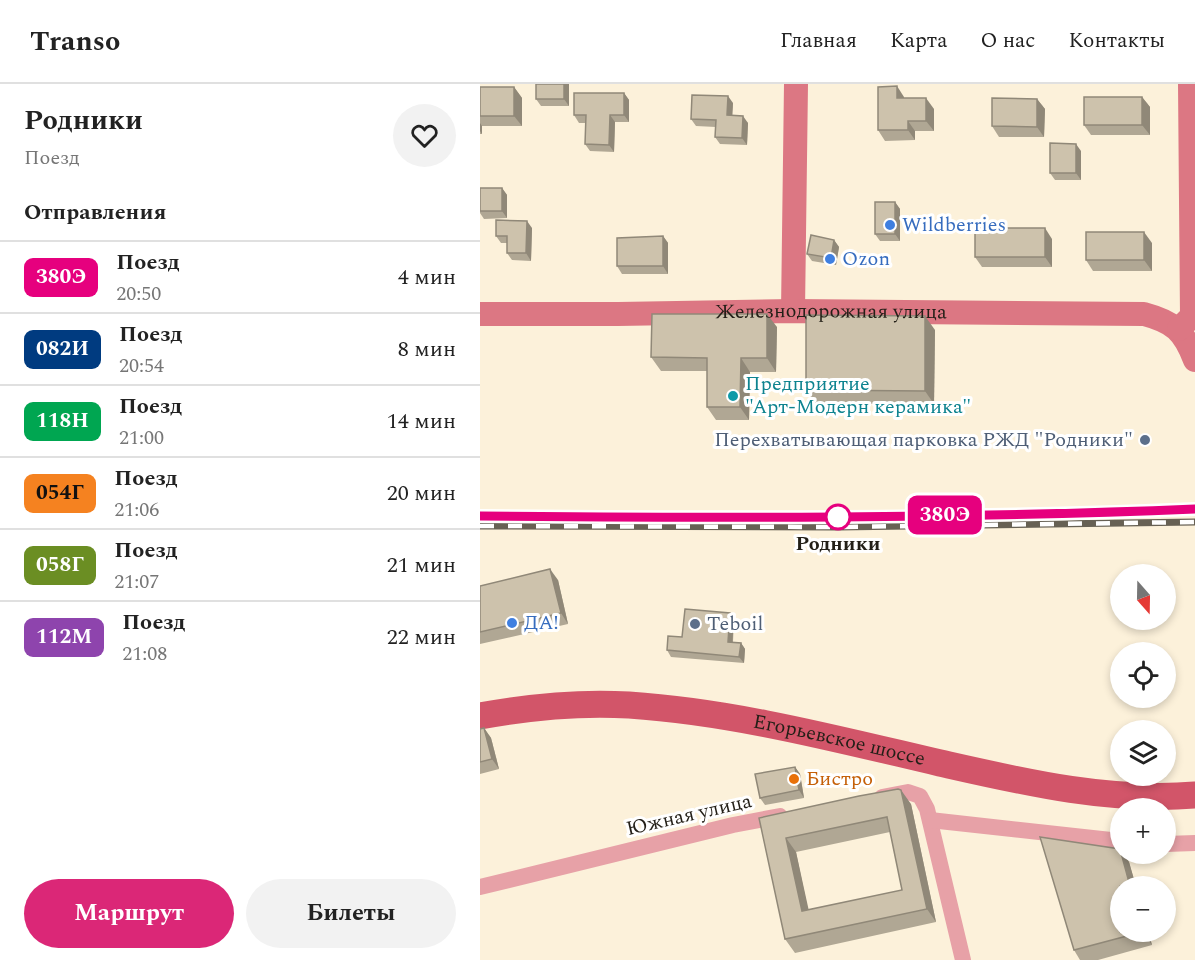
<!DOCTYPE html>
<html lang="ru">
<meta charset="utf-8">
<style>
:root{--surface:#fff;--page:#f2f2f2;--text:#222;--muted:#767676;--line:#e0e0e0;--accent:#db2777}
body{margin:0;font-family:Spectral,serif;background:var(--page);color:var(--text);height:100vh;display:flex;flex-direction:column;font-size:22px;white-space:nowrap}
*{box-sizing:border-box;margin:0}
p{font-size:20px;color:var(--muted)}
.icon{flex:none;width:33px;height:33px;fill:none;stroke:currentColor;stroke-width:2;stroke-linecap:round;stroke-linejoin:round}
.map{position:relative;flex:1;overflow:hidden}
.panel{display:flex;flex-direction:column;background:var(--surface);width:480px}
.panel>*{flex:none}
.badge{padding:0 12px;border-radius:9px;font-size:21px;line-height:39px}
.needle{width:39px;rotate:160deg}
.fabs{position:absolute;left:630px;top:480px;display:grid;gap:12px}
.fabs a{display:grid;place-items:center;width:66px;height:66px;border-radius:50%;background:var(--surface);box-shadow:0 3px 9px #0003;font-size:30px}
.map>.badge{position:absolute;translate:-50% -50%;box-shadow:0 0 0 3px #fff}
h2{padding:0 24px;font-size:22px;line-height:54px}
.round{display:grid;place-items:center;flex:none;width:63px;height:63px;border-radius:32px;background:var(--page)}
.head{display:flex;align-items:center;justify-content:space-between;height:102px;padding:0 24px}
h1{font-size:28px;font-weight:700;line-height:45px}
.primary-button{display:flex;gap:12px;margin-top:auto;padding:12px 24px}
.primary-button a{flex:1;height:69px;border-radius:36px;background:var(--accent);color:#fff;font-size:24px;font-weight:700;line-height:69px;text-align:center}
.primary-button a+a{background:var(--page);color:var(--text)}
ul{padding:0;list-style:none}
li{display:flex;align-items:center;gap:18px;height:72px;padding:0 24px;border-top:2px solid var(--line)}
li div{flex:1}
li b{display:block;font-size:22px}
li em{font-style:normal}
li .badge{min-width:66px;font-weight:700;text-align:center}
header{display:flex;align-items:center;gap:36px;box-sizing:border-box;height:84px;padding:0 30px;background:var(--surface);border-bottom:2px solid var(--line)}
header strong{font-size:28px}
nav{display:flex;gap:33px;margin-inline-start:auto;font-size:21px}
main{display:flex;flex:1;min-height:0}
.map>svg:first-child{display:block}
.lines{fill:none;stroke-linecap:round;stroke-linejoin:round}
.street{stroke:#e7a1a7;stroke-width:16}
.secondary{stroke:#dc7783;stroke-width:24}
.primary{stroke:#d25569;stroke-width:27}
.rail-casing{stroke:#676154;stroke-width:7}
.rail{stroke:#fff;stroke-width:4.5;stroke-dasharray:14;stroke-linecap:butt}
.wall{fill:#b0a794;fill-rule:evenodd}
.shaded-wall{fill:#908878}
.building{fill:#cdc2ac;stroke:#908878;stroke-width:1.5;fill-rule:evenodd}
.line-casing{stroke:#fff;stroke-width:14}
.line{stroke:#e6007e;stroke-width:9}
.shop-dot{fill:#3f7fe0;stroke:#fff;stroke-width:2}
.culture-dot{fill:#0f9aa8;stroke:#fff;stroke-width:2}
.service-dot{fill:#5c6f8a;stroke:#fff;stroke-width:2}
.stop-dot{fill:#fff;stroke:#e6007e;stroke-width:3}
.food-dot{fill:#e8710a;stroke:#fff;stroke-width:2}
.labels{text-anchor:middle;dominant-baseline:central;stroke-width:6;stroke-linejoin:round;paint-order:stroke}
.shop-label{font-size:20px;fill:#366cbe;stroke:#fff;text-anchor:start}
.street-label{font-size:20px;fill:#231f17;stroke:#fff}
.culture-label{font-size:20px;fill:#0d838f;stroke:#fff;text-anchor:start}
.service-label{font-size:20px;fill:#4e5e75;stroke:#fff;text-anchor:end}
.stop-label{font-size:20px;font-weight:bold;fill:#231f17;stroke:#fff}
.food-label{font-size:20px;fill:#c56008;stroke:#fff;text-anchor:start}
</style>
<header>
<strong>Transo</strong>
<nav><a>Главная</a><a>Карта</a><a>О нас</a><a>Контакты</a></nav>
</header>
<main>
<section class="panel">
<div class="head"><div><h1>Родники</h1><p>Поезд</p></div><a class="round"><svg class="icon" aria-label="heart" viewBox="0 0 24 24"><path d="M12 20l-8-8c-3-5 5-10 8-4 3-6 11-1 8 4z"/></svg></a></div>
<h2>Отправления</h2>
<ul>
<li><span class="badge" style="background:#e6007e;color:#fff">380Э</span><div><b>Поезд</b><p>20:50</p></div><em>4 мин</em></li>
<li><span class="badge" style="background:#003b80;color:#fff">082И</span><div><b>Поезд</b><p>20:54</p></div><em>8 мин</em></li>
<li><span class="badge" style="background:#00a651;color:#fff">118Н</span><div><b>Поезд</b><p>21:00</p></div><em>14 мин</em></li>
<li><span class="badge" style="background:#f58220;color:#111">054Г</span><div><b>Поезд</b><p>21:06</p></div><em>20 мин</em></li>
<li><span class="badge" style="background:#6b8e23;color:#fff">058Г</span><div><b>Поезд</b><p>21:07</p></div><em>21 мин</em></li>
<li><span class="badge" style="background:#8e44ad;color:#fff">112М</span><div><b>Поезд</b><p>21:08</p></div><em>22 мин</em></li>
</ul>
<div class="primary-button"><a>Маршрут</a><a>Билеты</a></div>
</section>
<div class="map">
<svg width="715" height="876" viewBox="0 0 715 876">
<rect width="100%" height="100%" fill="#fcf1da"/>
<g class="lines">
<!-- street -->
<g class="street">
<polyline points="402,713 428,708 440,712 447,725 483,876"/>
<polyline points="450,736 640,757"/>
<polyline points="686,760 715,759"/>
<polyline points="0,803 253,741 300,732"/>
</g>
<!-- secondary -->
<g class="secondary">
<polyline points="313,227 316,0"/>
<path id="s1" d="M 0,230 L 138,230 L 313,227 L 664,230 C 694,238 704,247 715,276"/>
<polyline points="699,245 712,232 710,0"/>
</g>
<!-- primary -->
<path class="primary" id="s2" d="M 0,632 C 49,623 99,618 149,621 C 254,628 357,655 460,679 C 544,698 628,718 715,711"/>
<!-- rail casing -->
<g class="rail-casing">
<g id="rail">
<path d="M 0,432 C 238,432 477,436 715,425"/>
<polyline points="0,442 358,443 715,438"/>
</g>
</g>
<!-- rail -->
<use href="#rail" class="rail"/>
</g>
<!-- wall -->
<g class="wall">
<polygon points="56,0 89,0 89,22 61,22 56,15"/>
<polygon points="0,3 34,3 42,14 42,42 2,42 2,50 0,50"/>
<polygon points="144,9 149,16 149,38 135,38 134,68 110,67 105,60 106,39 99,39 94,31"/>
<polygon points="424,13 424,14 454,25 454,47 435,47 435,56 405,57 398,46"/>
<polygon points="662,13 670,23 670,51 611,51 604,41"/>
<polygon points="557,15 565,25 564,53 519,53 512,42"/>
<polygon points="253,19 252,31 268,39 267,61 240,60 235,53 236,43 216,42 211,35"/>
<polygon points="601,67 601,96 575,96 570,89"/>
<polygon points="0,104 22,104 27,111 27,134 4,135 0,129"/>
<polygon points="415,118 420,125 420,157 400,157 395,150"/>
<polygon points="52,144 51,177 32,176 27,169 27,159 21,159 16,152"/>
<polygon points="183,152 188,159 188,190 142,190 137,182"/>
<polygon points="572,155 572,183 502,183 495,173"/>
<polygon points="354,156 359,163 356,181 332,177 327,170"/>
<polygon points="672,159 672,187 613,187 606,176"/>
<polygon points="297,243 296,288 270,288 269,336 236,336 227,323 227,287 181,287 171,273"/>
<polygon points="455,246 454,320 335,320 326,306"/>
<polygon points="78,496 88,540 0,560 0,502"/>
<polygon points="254,535 253,558 261,559 265,565 264,579 191,573 187,566 202,553"/>
<polygon points="4,644 11,654 19,685 0,690 0,645"/>
<polygon points="315,683 320,690 324,714 285,721 280,714"/>
<path d="M 431,720 L 456,838 L 315,869 L 305,855 L 279,734 ZM 410,748 L 422,806 L 328,826 L 316,768 Z"/>
<polygon points="640,770 643,770 649,778 672,861 618,876 600,876 594,866"/>
</g>
<!-- shaded-wall -->
<g class="shaded-wall">
<polygon points="84,0 89,0 89,22 84,15"/>
<polygon points="417,2 424,13 424,25 417,14"/>
<polygon points="34,3 42,14 42,42 34,32"/>
<polygon points="144,9 149,16 149,38 144,31"/>
<polygon points="248,12 253,19 252,38 247,31"/>
<polygon points="662,13 670,23 670,51 662,41"/>
<polygon points="446,14 454,25 454,47 446,37"/>
<polygon points="557,15 565,25 564,53 557,43"/>
<polygon points="130,31 135,38 134,68 129,61"/>
<polygon points="263,32 268,39 267,61 262,54"/>
<polygon points="428,37 435,47 435,56 428,46"/>
<polygon points="0,39 2,42 2,50 0,47"/>
<polygon points="596,60 601,67 601,96 596,89"/>
<polygon points="22,104 27,111 27,134 22,127"/>
<polygon points="415,118 420,125 420,157 415,150"/>
<polygon points="47,137 52,144 51,177 46,169"/>
<polygon points="565,144 572,155 572,183 565,173"/>
<polygon points="664,148 672,159 672,187 664,176"/>
<polygon points="183,152 188,159 188,190 183,182"/>
<polygon points="354,156 359,163 356,181 351,174"/>
<polygon points="287,230 297,243 296,288 287,274"/>
<polygon points="445,232 455,246 454,320 445,307"/>
<polygon points="261,274 270,288 269,336 260,323"/>
<polygon points="70,485 78,496 88,540 81,529"/>
<polygon points="250,529 254,535 252,564 248,558"/>
<polygon points="261,559 265,565 264,579 259,573"/>
<polygon points="4,644 11,654 19,685 12,675"/>
<polygon points="315,683 320,690 324,714 319,706"/>
<polygon points="421,706 431,720 456,838 447,825"/>
<polygon points="306,754 316,768 332,841 322,827"/>
<polygon points="641,770 643,770 649,778 656,802 650,802"/>
<polygon points="662,848 668,848 672,861"/>
</g>
<!-- building -->
<g class="building">
<rect x="56" y="0" width="28" height="15"/>
<polygon points="417,2 417,14 446,14 446,37 428,37 428,46 398,46 398,3"/>
<rect x="0" y="3" width="34" height="29"/>
<polygon points="94,9 144,9 144,31 130,31 129,61 105,60 106,31 94,31"/>
<polygon points="212,11 248,12 247,31 263,32 262,54 235,53 236,36 211,35"/>
<rect x="604" y="13" width="58" height="28"/>
<polygon points="512,14 557,15 557,43 512,42"/>
<polygon points="570,59 596,60 596,89 570,89"/>
<rect x="0" y="104" width="22" height="23"/>
<rect x="395" y="118" width="20" height="32"/>
<polygon points="16,136 47,137 46,169 27,169 27,152 16,152"/>
<rect x="495" y="144" width="70" height="29"/>
<rect x="606" y="148" width="58" height="28"/>
<polygon points="331,151 354,156 351,174 327,170"/>
<polygon points="183,152 183,182 137,182 137,154"/>
<polygon points="172,230 287,230 287,274 261,274 260,323 227,323 227,274 171,273"/>
<polygon points="326,231 445,232 445,307 326,306"/>
<polygon points="70,485 81,529 0,548 0,502"/>
<polygon points="205,525 250,529 248,558 261,559 259,573 187,566 188,552 202,553"/>
<polygon points="4,644 12,675 0,678 0,645"/>
<polygon points="315,683 319,706 280,714 275,690"/>
<path d="M 418,705 L 421,706 L 447,825 L 305,855 L 279,734 L 379,712 ZM 407,733 L 422,806 L 322,827 L 306,754 Z"/>
<polygon points="560,753 640,765 650,802 640,802 640,848 662,848 594,866"/>
</g>
<g class="lines">
<!-- line casing -->
<g class="line-casing">
<path id="line" d="M 0,432 C 238,434 477,435 715,425"/>
</g>
<!-- line -->
<use href="#line" class="line"/>
</g>
<!-- markers -->
<g class="shop-dot">
<circle cx="410" cy="141" r="6"/>
<circle cx="350" cy="175" r="6"/>
<circle cx="32" cy="539" r="6"/>
</g>
<circle class="culture-dot" cx="253" cy="312" r="6"/>
<g class="service-dot">
<circle cx="665" cy="356" r="6"/>
<circle cx="215" cy="540" r="6"/>
</g>
<circle class="stop-dot" cx="358" cy="433" r="12"/>
<circle class="food-dot" cx="314" cy="695" r="6"/>
<g class="labels">
<!-- shop labels -->
<g class="shop-label">
<text x="422" y="141">Wildberries</text>
<text x="362" y="175">Ozon</text>
<text x="44" y="539">ДА!</text>
</g>
<!-- street labels -->
<g class="street-label">
<text stroke="none"><textPath href="#s1" startOffset="351">Железнодорожная улица</textPath></text>
<text stroke="none"><textPath href="#s2" startOffset="363">Егорьевское шоссе</textPath></text>
<text transform="translate(209 731) rotate(-13)">Южная улица</text>
</g>
<!-- culture labels -->
<g class="culture-label">
<text x="265" y="300">Предприятие<tspan x="265" dy="23">"Арт-Модерн керамика"</tspan></text>
</g>
<!-- service labels -->
<g class="service-label">
<text x="653" y="356">Перехватывающая парковка РЖД "Родники"</text>
<text x="227" y="540" text-anchor="start">Teboil</text>
</g>
<!-- stop labels -->
<g class="stop-label">
<text x="358" y="460">Родники</text>
</g>
<!-- food labels -->
<g class="food-label">
<text x="326" y="695">Бистро</text>
</g>
</g>
</svg>
<div class="fabs">
<a><svg class="needle" viewBox="-14 -14 28 28"><path d="M0-13l5 13h-10z" fill="#e53935"/><path d="M0 13l5-13h-10z" fill="#767676"/></svg></a>
<a><svg class="icon" aria-label="locate" viewBox="0 0 24 24"><circle cx="12" cy="12" r="6"/><path d="M12 2v4M12 18v4M2 12h4M18 12h4"/></svg></a>
<a><svg class="icon" aria-label="layers" viewBox="0 0 24 24"><path d="M12 4l9 5-9 5-9-5zM3 14l9 5 9-5"/></svg></a>
<a>+</a>
<a>−</a>
</div>
<b class="badge" style="left:465px;top:431px;background:#e6007e;color:#fff">380Э</b>
</div>
</main>
